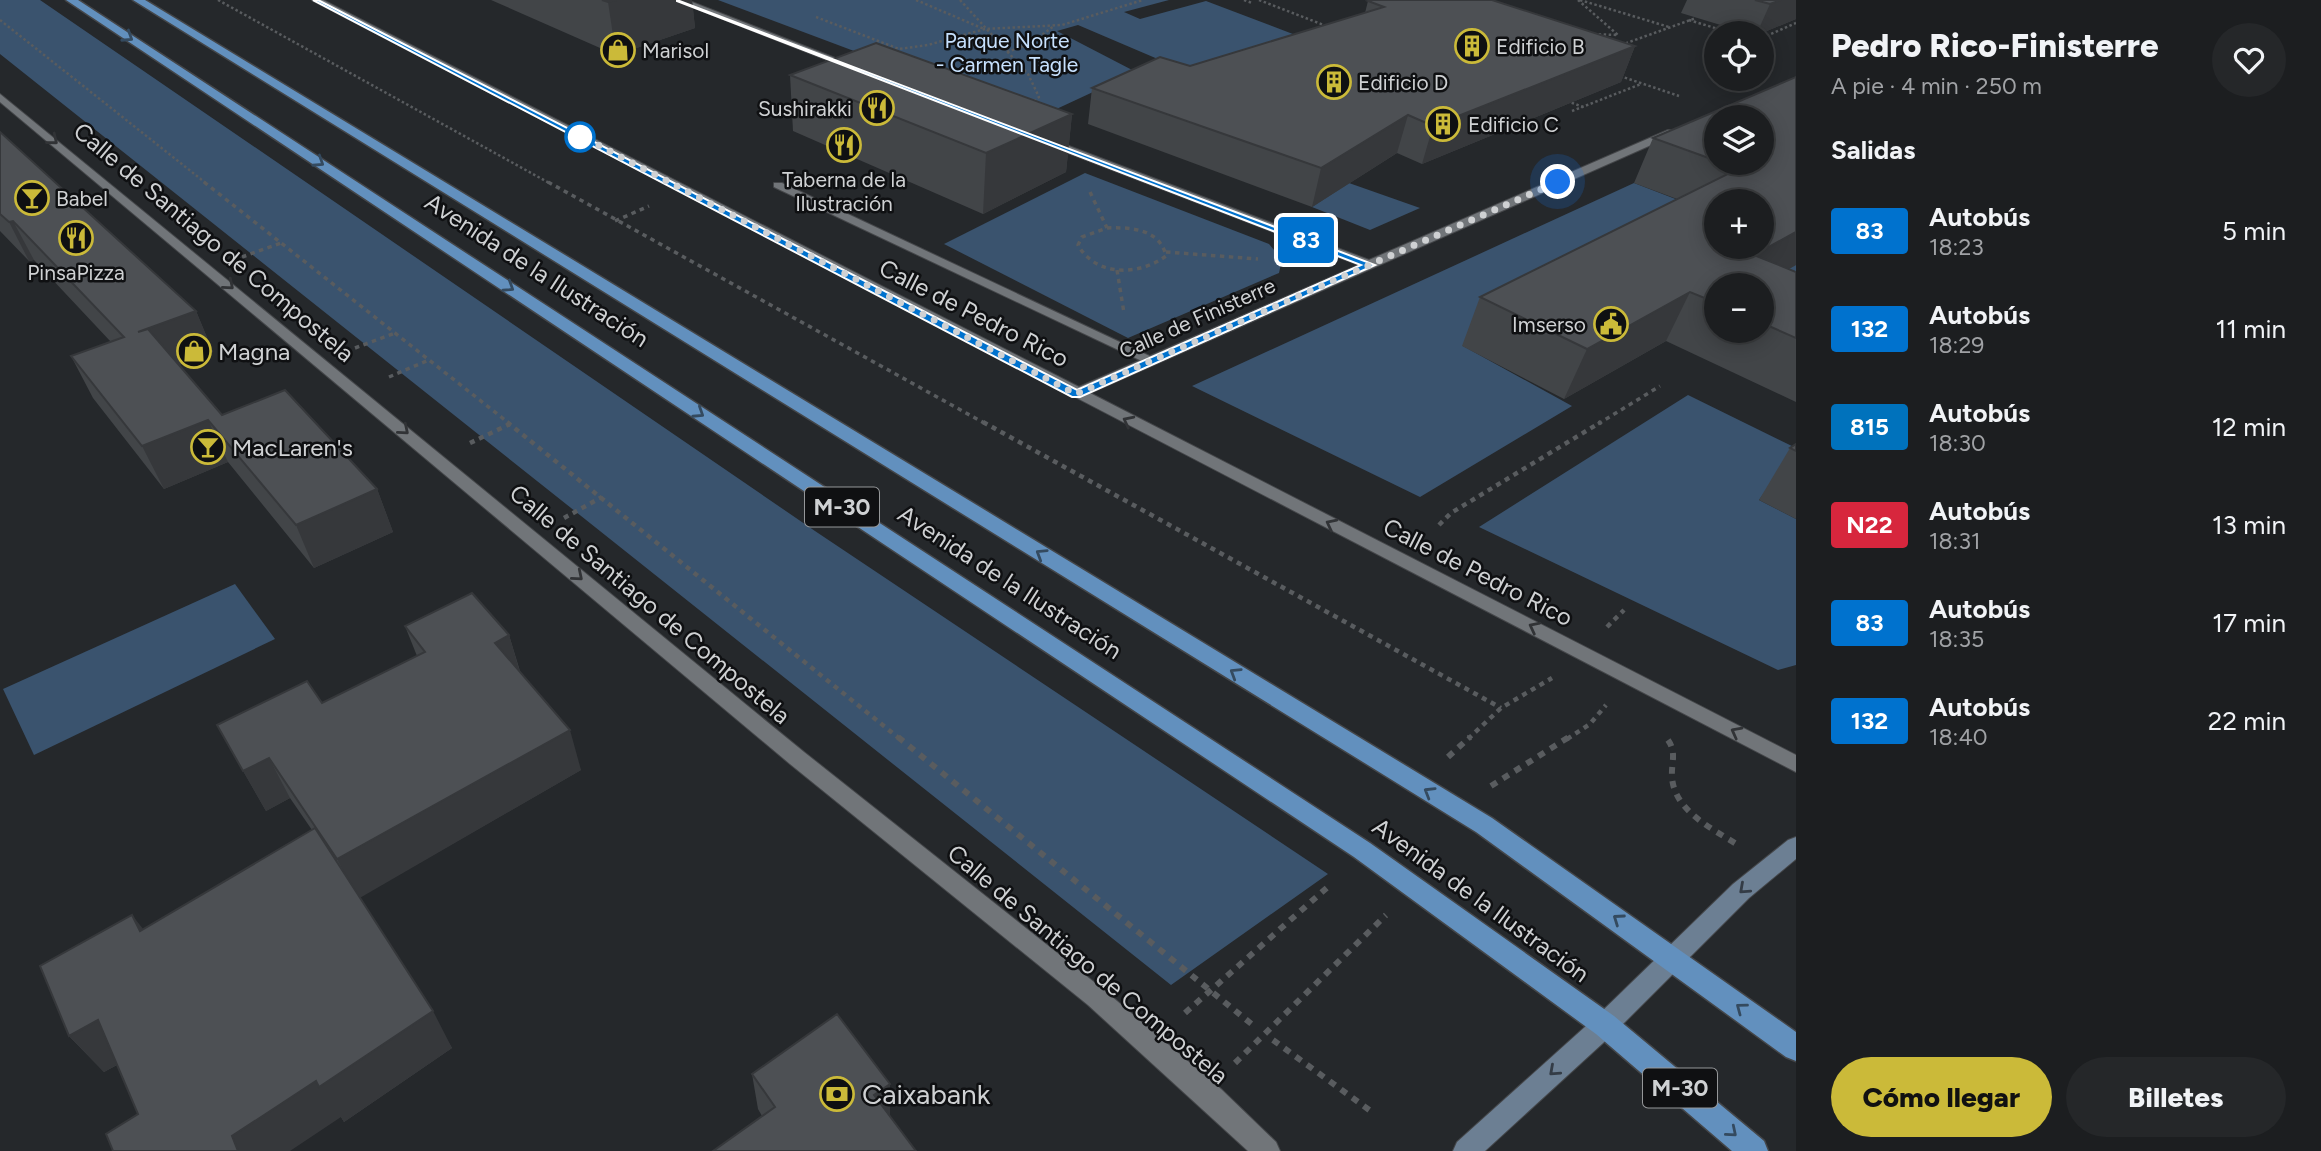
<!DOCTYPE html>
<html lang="es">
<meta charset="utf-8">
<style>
:root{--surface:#1c1e20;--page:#252729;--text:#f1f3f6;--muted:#a0a2a5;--line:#3a3c3e;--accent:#cbba39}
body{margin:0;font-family:Figtree,sans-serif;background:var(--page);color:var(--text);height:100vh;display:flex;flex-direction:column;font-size:26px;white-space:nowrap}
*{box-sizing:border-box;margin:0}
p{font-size:23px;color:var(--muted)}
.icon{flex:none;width:38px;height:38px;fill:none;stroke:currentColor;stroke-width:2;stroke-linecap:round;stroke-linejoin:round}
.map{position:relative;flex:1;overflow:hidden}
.sheet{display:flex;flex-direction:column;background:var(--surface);width:525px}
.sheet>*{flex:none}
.badge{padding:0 14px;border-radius:5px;font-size:24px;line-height:46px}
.fabs{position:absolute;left:1704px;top:21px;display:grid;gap:14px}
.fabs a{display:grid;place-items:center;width:70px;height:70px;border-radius:50%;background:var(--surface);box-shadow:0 4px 18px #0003,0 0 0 2px var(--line);font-size:35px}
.you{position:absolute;width:35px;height:35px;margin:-18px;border:5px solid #fff;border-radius:50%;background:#1a73e8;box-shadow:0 0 0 10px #1a73e833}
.map>.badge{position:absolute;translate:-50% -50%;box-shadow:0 0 0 4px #fff}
h2{padding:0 35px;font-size:26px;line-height:63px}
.round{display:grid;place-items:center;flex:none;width:74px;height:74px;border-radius:37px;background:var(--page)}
.headline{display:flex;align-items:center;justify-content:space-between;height:119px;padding:0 35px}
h1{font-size:33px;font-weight:800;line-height:52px}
.action{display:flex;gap:14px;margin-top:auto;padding:14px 35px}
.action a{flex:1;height:80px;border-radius:42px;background:var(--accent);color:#111;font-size:28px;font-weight:800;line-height:80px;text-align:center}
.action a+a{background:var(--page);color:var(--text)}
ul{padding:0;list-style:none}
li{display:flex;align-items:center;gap:21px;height:98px;padding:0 35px}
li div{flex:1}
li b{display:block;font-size:26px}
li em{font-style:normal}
li .badge{min-width:77px;font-weight:700;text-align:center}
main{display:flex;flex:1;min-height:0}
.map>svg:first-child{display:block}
.green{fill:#3a536e}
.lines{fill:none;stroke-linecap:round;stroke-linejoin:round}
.service-casing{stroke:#444649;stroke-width:2}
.minor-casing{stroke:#444649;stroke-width:2}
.secondary-casing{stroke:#444649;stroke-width:2}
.trunk-casing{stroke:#444649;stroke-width:3}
.path-far3{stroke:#595c5f;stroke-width:2.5;stroke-dasharray:2.5 2.5;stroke-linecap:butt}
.path-far2{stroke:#595c5f;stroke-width:3.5;stroke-dasharray:4.5 4.5;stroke-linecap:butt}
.path-far1{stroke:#595c5f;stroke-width:4.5;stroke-dasharray:5 5;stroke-linecap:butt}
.path{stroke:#595c5f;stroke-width:6;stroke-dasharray:7 7;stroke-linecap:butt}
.service{fill:#717579;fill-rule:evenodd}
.minor{fill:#717579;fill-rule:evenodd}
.secondary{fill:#6c7f93;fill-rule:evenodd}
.trunk{fill:#6290be;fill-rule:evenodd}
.wall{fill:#424548;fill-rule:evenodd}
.shaded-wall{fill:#36383b}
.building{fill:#4d5054;stroke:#36383b;stroke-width:2;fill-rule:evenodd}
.oneway{stroke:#344a5f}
.oneway2{stroke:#313336}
.oneway3{stroke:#343c46}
.line{fill:#0072ce;stroke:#fff;stroke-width:2}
.walk{stroke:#cfd1d3;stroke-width:7;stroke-dasharray:0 12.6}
.stop-dot{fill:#fff;stroke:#0072ce;stroke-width:3.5}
.labels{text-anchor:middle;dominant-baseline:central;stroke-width:5;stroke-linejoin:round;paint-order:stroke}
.far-park-label{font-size:21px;fill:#c7e1fe;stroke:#0f1012}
.far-poi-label{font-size:21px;fill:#cfd1d3;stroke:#0f1012;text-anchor:start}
.far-street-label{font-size:21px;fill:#cfd1d3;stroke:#0f1012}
.shield{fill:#0f1012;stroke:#959799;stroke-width:2}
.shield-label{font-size:23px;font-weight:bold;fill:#cfd1d3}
.street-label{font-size:24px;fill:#cfd1d3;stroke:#0f1012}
.poi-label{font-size:24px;fill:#cfd1d3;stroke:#0f1012;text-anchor:start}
.near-poi-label{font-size:28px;fill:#cfd1d3;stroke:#0f1012;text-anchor:start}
</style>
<main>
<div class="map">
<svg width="1796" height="1151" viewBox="0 0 1796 1151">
<rect width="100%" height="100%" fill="#25282b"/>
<!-- green -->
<g class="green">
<polygon points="0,0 40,0 815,531 1328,874 1171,985 0,54"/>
<polygon points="718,0 1169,0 1124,12 1140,19 1206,1 1319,44 1207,80 1078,25 1057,31 1136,72 1035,119"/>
<polygon points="1085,173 1269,244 1282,259 1279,273 1128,338 944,244"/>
<polygon points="1349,183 1420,208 1370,230 1312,207"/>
<polygon points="1634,183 1717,215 1717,247 1796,246 1796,282 1677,235 1463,346 1572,406 1420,497 1192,386"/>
<polygon points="1688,395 1796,448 1759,500 1796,519 1796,665 1778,670 1479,527"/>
<polygon points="235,584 275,639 34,755 3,689"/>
</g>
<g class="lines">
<!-- service casing -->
<g class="service-casing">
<polygon id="service" points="774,183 782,183 1158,360 1151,364 1146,363 774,187"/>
</g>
<!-- minor casing -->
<g class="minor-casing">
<g id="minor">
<polygon points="312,0 323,0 1079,387 1359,265 1045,144 1045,140 1053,140 1369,260 1668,130 1676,130 1676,134 1090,393 1796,755 1796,772"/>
<polygon points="675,0 687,0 858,67 850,69"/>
<polygon points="0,94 804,752 1104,990 1221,1089 1276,1142 1280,1151 1248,1151 1088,1005 790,764 0,102"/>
</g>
</g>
<!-- secondary casing -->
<g class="secondary-casing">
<polygon id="secondary" points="1796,837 1796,859 1749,898 1614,1033 1485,1151 1453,1151 1457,1142 1596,1017 1733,884 1788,840"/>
</g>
<!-- trunk casing -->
<g class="trunk-casing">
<g id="trunk">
<polygon points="66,0 78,0 1370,843 1614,1016 1764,1141 1768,1151 1732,1151 1596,1034 1354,857"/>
<polygon points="133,0 145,0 1492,818 1796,1032 1796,1061 1786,1057 1476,832"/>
</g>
</g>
<!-- path-far3 -->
<g class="path-far3">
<polyline points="218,0 551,184"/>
<polyline points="916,0 984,29"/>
<polyline points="960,0 1028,74 1039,97 1032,103"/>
<polyline points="1244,0 1252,3"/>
<polyline points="1259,0 1329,27"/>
<polyline points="1578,0 1618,35 1591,34"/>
<polyline points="1580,0 1669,27"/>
<polyline points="816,17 899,49 928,45 985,29 1062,25 1143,0"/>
<polyline points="0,20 207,184"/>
<polyline points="1689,20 1731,33"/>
<polyline points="1762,38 1796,23"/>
<polyline points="1621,45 1696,18"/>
<polyline points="1007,52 1030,44 1054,26"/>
<polyline points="1620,76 1679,96"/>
<polyline points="1567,101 1583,107"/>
<polyline points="1572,111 1641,84"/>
</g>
<!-- path-far2 -->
<g class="path-far2">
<polyline points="204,182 510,424"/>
<polyline points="548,182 986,424"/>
<polyline points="1090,192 1107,228"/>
<polyline points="615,221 649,206"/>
<path d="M 1107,228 C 1131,227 1160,229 1166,256 C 1139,276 1096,277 1078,245 L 1082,237 Z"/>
<polyline points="1166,252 1258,259"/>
<polyline points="242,257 281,243"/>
<polyline points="1117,270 1124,313"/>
<polyline points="355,348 395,333"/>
<polyline points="389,377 429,360"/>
<polyline points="1598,424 1660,386"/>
</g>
<!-- path-far1 -->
<g class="path-far1">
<polyline points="507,422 900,739"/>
<polyline points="983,422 1501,708"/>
<polyline points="470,443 510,424"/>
<polyline points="564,518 602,497"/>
<polyline points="1439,525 1451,513 1601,422"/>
<polyline points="1607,627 1624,610"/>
<polyline points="1468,739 1501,708 1552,678"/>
<polyline points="1567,739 1590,724 1606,705"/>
</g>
<!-- path -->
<g class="path">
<polyline points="898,737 1254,1026"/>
<path d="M 1668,740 C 1677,753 1671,763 1672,777 C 1674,811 1713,829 1738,845"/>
<polyline points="1448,757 1470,737"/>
<polyline points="1491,786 1569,737"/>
<polyline points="1185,1013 1330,885"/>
<polyline points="1273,1040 1372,1112"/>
<polyline points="1235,1063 1386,915"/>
</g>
<!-- service -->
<use href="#service" class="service"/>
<!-- minor -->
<use href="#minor" class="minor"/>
<!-- secondary -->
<use href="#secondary" class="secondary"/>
<!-- trunk -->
<use href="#trunk" class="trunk"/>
</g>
<!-- wall -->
<g class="wall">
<polygon points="491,0 692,0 695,28 616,55"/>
<polygon points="1687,0 1796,0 1796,19 1762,33 1747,33 1681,13"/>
<polygon points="1368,1 1635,46 1621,82 1422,164 1397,153 1312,207 1088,124 1092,88 1190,66 1365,13"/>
<polygon points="790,75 1072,114 1066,172 983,214 793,131"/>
<path d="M 1796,77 L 1796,265 L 1789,269 L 1796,272 L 1796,402 L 1666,341 L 1564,399 L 1462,346 L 1480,297 L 1677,199 L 1634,183 L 1653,138 ZM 1717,117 L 1762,163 L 1717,163 ZM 1717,285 L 1762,285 L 1762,331 L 1717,331 Z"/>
<polygon points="0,132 196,311 213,352 179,365 222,415 377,489 393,532 314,568 228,462 164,489 93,398 71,356 111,342 34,260 29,261 0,231"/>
<polygon points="1796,444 1796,519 1759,500 1790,448"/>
<polygon points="405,626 509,635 520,671 581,770 360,897 452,1048 344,1122 341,1117 138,1114 117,1065 104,1072 69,1036 143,929 312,830 290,798 266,811 217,725 322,703 417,656"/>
<polygon points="752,1074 890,1084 890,1117 762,1116 758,1109"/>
</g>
<!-- shaded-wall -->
<g class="shaded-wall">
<polygon points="616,0 692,0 695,28 616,55 608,2"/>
<polygon points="1781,0 1796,0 1796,19 1762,33 1757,33 1770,4"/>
<polygon points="1635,46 1621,82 1422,164 1433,126"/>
<polygon points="1072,114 1066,172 983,214 986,153"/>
<polygon points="1408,115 1397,153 1312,207 1321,168"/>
<polygon points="13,221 34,260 29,261 9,222"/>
<polygon points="1796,232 1796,265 1760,285 1754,255"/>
<polygon points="1690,292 1666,341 1564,399 1587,349"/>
<polygon points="196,311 213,352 158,373 138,332"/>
<polygon points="208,420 228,462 164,489 142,446"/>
<polygon points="377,489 393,532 314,568 296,525"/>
<polygon points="509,635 521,676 495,643"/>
<polygon points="570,730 581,770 358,899 337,859"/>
<polygon points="269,758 290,798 266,811 243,771"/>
<polygon points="132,915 162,953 140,931"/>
<polygon points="433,1011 452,1048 344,1122 341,1117 290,1151 238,1151 232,1136 316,1081"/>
<polygon points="98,1020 131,1057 104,1072 69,1036"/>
<polygon points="890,1084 890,1119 874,1095"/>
</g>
<!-- building -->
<g class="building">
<polygon points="602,0 616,0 608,2"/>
<polygon points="1372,0 1492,0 1635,46 1433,126 1408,115 1321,168 1092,88 1160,57 1190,66 1384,7 1368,1"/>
<polygon points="1755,0 1781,0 1770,4"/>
<polygon points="876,43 1072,114 986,153 790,75"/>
<path d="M 1796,77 L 1796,232 L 1754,255 L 1796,272 L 1796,338 L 1762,323 L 1762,285 L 1717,285 L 1717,303 L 1690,292 L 1587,349 L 1480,297 L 1738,169 L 1721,163 L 1762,163 L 1762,117 L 1717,117 L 1717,161 L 1653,138 ZM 1717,201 L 1762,201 L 1762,247 L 1717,247 Z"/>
<polygon points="0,132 196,311 138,332 148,329 222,415 285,390 377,489 296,525 208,420 142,446 71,356 124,337 13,221 9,222 0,214"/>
<polygon points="1796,444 1796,451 1790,448"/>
<polygon points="472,593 509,635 495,643 570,730 337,859 269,758 243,771 217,725 307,681 322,703 425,652 405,626"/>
<polygon points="315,828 433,1011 319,1087 316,1081 232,1136 238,1151 113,1151 106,1134 138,1114 98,1020 69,1036 40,966 132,915 140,931"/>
<polygon points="837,1014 890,1084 874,1095 916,1151 713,1151 775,1107 752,1074"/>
</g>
<!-- one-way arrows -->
<defs><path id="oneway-chevron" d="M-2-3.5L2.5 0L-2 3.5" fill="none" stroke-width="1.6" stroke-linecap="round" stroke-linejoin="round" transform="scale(1.75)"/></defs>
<g class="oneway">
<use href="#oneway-chevron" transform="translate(128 37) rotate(33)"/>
<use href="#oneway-chevron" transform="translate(319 162) rotate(33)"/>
<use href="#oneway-chevron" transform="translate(509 287) rotate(33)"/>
<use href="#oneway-chevron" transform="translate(699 413) rotate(33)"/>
<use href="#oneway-chevron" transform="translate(1041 554) rotate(-148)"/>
<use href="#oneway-chevron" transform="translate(1235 673) rotate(-148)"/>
<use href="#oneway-chevron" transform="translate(1429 792) rotate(-149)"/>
<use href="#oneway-chevron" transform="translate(1618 919) rotate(-145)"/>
<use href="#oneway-chevron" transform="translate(1741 1008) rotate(-143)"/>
<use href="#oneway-chevron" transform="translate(1732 1132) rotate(40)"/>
</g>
<g class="oneway2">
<use href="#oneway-chevron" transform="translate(53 140) rotate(39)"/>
<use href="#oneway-chevron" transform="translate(229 285) rotate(40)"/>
<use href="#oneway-chevron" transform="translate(1128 421) rotate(-153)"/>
<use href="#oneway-chevron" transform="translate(404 430) rotate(40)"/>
<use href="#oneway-chevron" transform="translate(1331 524) rotate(-153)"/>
<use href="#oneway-chevron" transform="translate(578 576) rotate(40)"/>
<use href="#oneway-chevron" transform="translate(1534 627) rotate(-153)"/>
<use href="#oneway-chevron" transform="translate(1736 732) rotate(-152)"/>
</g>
<g class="oneway3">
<use href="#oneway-chevron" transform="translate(1744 889) rotate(138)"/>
<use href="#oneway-chevron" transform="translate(1554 1071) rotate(138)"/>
</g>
<!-- line -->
<polygon class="line" points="313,0 318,0 1077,390 1361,265 677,1 677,0 1375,265 1080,397 1072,397"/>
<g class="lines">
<!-- walk -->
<polyline class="walk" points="580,137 573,132 1076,394 1558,182"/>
</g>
<!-- icons -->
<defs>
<g id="building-ring" transform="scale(1.75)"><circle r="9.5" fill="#0f1012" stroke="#cbba39" stroke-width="1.5"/><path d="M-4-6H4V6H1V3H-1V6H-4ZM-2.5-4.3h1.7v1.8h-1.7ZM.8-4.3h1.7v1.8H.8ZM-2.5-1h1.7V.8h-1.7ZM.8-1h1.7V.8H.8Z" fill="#cbba39"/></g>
<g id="shop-ring" transform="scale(1.75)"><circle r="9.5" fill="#0f1012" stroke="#cbba39" stroke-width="1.5"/><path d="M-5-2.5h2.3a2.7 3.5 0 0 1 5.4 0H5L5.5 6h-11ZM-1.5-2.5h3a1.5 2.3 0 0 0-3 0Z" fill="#cbba39"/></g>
<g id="restaurant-ring" transform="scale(1.75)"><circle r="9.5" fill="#0f1012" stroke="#cbba39" stroke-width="1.5"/><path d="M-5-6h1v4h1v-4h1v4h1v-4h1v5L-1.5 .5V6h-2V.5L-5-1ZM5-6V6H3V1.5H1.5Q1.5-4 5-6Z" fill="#cbba39"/></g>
<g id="bar-ring" transform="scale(1.75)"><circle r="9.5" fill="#0f1012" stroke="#cbba39" stroke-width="1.5"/><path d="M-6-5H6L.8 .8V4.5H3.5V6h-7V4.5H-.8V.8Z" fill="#cbba39"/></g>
<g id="civic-ring" transform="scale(1.75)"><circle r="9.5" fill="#0f1012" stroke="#cbba39" stroke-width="1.5"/><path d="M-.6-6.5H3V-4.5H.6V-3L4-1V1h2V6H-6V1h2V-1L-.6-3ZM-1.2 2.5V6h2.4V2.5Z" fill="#cbba39"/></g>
<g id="bank-ring" transform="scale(1.75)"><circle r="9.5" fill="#0f1012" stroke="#cbba39" stroke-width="1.5"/><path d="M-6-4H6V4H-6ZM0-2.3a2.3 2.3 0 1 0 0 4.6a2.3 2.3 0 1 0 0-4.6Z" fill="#cbba39"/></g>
</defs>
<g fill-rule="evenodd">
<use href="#building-ring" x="1472" y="46"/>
<use href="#shop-ring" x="618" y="50"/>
<use href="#building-ring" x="1334" y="82"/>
<use href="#restaurant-ring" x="877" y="108"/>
<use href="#building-ring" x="1443" y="124"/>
<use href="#restaurant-ring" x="844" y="145"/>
<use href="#bar-ring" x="32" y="198"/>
<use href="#restaurant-ring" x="76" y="238"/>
<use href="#civic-ring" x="1611" y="324"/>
<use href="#shop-ring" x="194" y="351"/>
<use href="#bar-ring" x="208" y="447"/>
<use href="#bank-ring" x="837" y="1094"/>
</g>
<!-- markers -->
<circle class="stop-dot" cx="580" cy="137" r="14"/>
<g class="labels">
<!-- far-park labels -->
<g class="far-park-label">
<text x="1007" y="40">Parque Norte<tspan x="1007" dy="24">- Carmen Tagle</tspan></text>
</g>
<!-- far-poi labels -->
<g class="far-poi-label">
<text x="1496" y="46">Edificio B</text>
<text x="642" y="50">Marisol</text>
<text x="1358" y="82">Edificio D</text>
<text x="852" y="108" text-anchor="end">Sushirakki</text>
<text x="1468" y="124">Edificio C</text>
<text x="844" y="179" text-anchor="middle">Taberna de la<tspan x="844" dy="24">Ilustración</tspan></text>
<text x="56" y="198">Babel</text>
<text x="76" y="272" text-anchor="middle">PinsaPizza</text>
<text x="1586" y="324" text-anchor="end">Imserso</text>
</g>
<!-- far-street labels -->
<g class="far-street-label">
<text transform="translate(1197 318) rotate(-24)">Calle de Finisterre</text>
</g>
<!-- shield labels -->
<g class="shield">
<rect x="805" y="487.5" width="74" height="39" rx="5"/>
<rect x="1643" y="1068.5" width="74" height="39" rx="5"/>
</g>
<g class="shield-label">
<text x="842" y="507">M-30</text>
<text x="1680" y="1088">M-30</text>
</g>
<!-- street labels -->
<g class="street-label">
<text transform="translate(214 242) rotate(40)">Calle de Santiago de Compostela</text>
<text transform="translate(537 270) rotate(33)">Avenida de la Ilustración</text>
<text transform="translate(974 313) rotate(27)">Calle de Pedro Rico</text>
<text transform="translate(1478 572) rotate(27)">Calle de Pedro Rico</text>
<text transform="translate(1010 582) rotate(33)">Avenida de la Ilustración</text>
<text transform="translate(650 604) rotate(40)">Calle de Santiago de Compostela</text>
<text transform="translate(1481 900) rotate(36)">Avenida de la Ilustración</text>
<text transform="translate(1088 964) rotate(40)">Calle de Santiago de Compostela</text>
</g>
<!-- poi labels -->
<g class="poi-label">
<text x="218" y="351">Magna</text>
<text x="232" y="447">MacLaren's</text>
</g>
<!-- near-poi labels -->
<g class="near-poi-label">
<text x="862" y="1094">Caixabank</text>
</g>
</g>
</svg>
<div class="fabs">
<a><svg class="icon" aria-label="locate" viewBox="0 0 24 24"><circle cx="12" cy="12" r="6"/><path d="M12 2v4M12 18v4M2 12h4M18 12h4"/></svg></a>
<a><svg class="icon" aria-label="layers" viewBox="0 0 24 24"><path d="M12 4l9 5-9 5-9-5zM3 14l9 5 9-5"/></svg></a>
<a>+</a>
<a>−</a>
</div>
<div class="you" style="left:1558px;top:182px"></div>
<b class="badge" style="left:1306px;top:240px;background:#0072ce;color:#fff">83</b>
</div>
<section class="sheet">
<div class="headline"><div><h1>Pedro Rico-Finisterre</h1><p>A pie · 4 min · 250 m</p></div><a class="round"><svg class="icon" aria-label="heart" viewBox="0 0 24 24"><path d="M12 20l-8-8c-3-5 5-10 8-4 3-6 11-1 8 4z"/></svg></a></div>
<h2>Salidas</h2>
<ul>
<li><span class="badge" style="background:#0072ce;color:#fff">83</span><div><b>Autobús</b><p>18:23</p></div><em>5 min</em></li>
<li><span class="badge" style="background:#0072ce;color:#fff">132</span><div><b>Autobús</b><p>18:29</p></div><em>11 min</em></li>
<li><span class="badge" style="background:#0072bc;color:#fff">815</span><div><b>Autobús</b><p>18:30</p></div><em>12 min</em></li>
<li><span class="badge" style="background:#d7263d;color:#fff">N22</span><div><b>Autobús</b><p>18:31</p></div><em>13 min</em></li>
<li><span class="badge" style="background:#0072ce;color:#fff">83</span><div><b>Autobús</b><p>18:35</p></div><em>17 min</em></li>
<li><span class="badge" style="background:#0072ce;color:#fff">132</span><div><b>Autobús</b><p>18:40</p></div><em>22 min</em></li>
</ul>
<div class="action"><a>Cómo llegar</a><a>Billetes</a></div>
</section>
</main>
